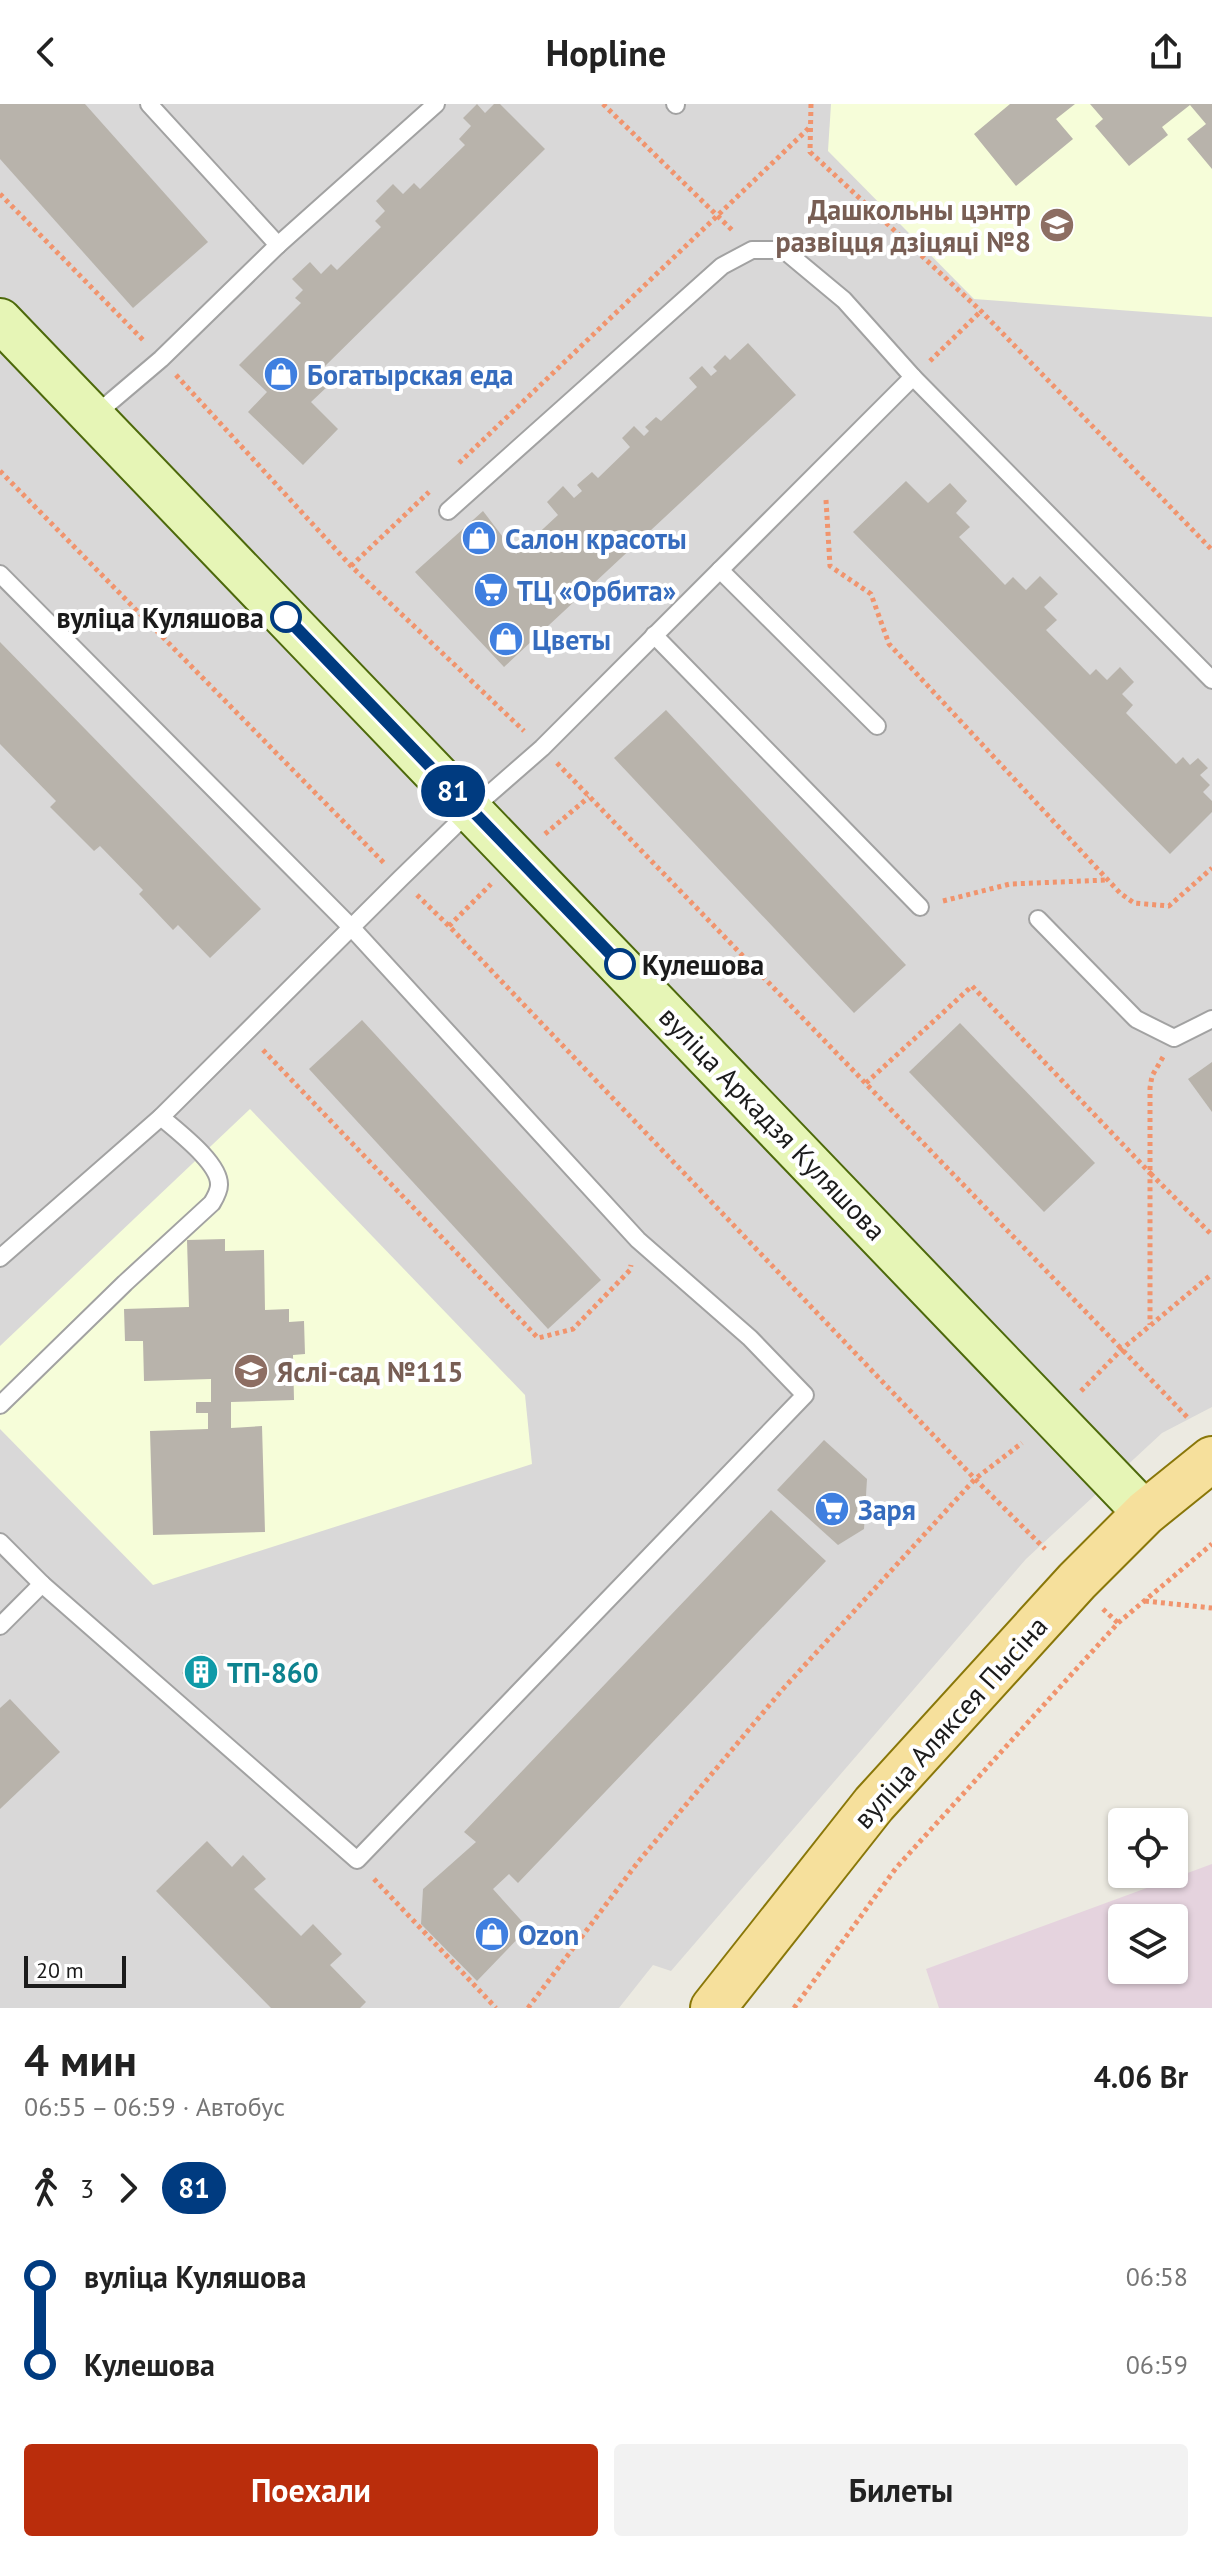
<!DOCTYPE html>
<html lang="ru">
<meta charset="utf-8">
<style>
:root{--surface:#fff;--page:#f2f2f2;--text:#222;--muted:#767676;--accent:#ba2d0c}
body{margin:0;font-family:"PT Sans",sans-serif;background:var(--page);color:var(--text);height:100vh;display:flex;flex-direction:column;font-size:30px;white-space:nowrap}
*{box-sizing:border-box;margin:0}
p{font-size:26px;color:var(--muted)}
.icon{flex:none;width:44px;height:44px;fill:none;stroke:currentColor;stroke-width:2;stroke-linecap:round;stroke-linejoin:round}
.map{position:relative;height:1904px;overflow:hidden}
.panel{display:flex;flex-direction:column;background:var(--surface);flex:1}
.panel>*{flex:none}
.badge{padding:0 16px;border-radius:26px;font-size:28px;line-height:52px}
.buttons{position:absolute;left:1108px;top:1704px;display:grid;gap:16px}
.buttons a{display:grid;place-items:center;width:80px;height:80px;border-radius:8px;background:var(--surface);box-shadow:0 2px 6px #0004;font-size:40px}
.scale{position:absolute;left:24px;bottom:20px;width:102px;box-sizing:border-box;padding-left:8px;border:4px solid #1b1b1b;border-top:0;font-size:22px;line-height:28px;white-space:nowrap;color:#1b1b1b;-webkit-text-stroke:6px #fff;paint-order:stroke}
.map>.badge{position:absolute;translate:-50% -50%;box-shadow:0 0 0 4px #fff}
.legs{display:flex;align-items:center;gap:12px;height:88px;padding:0 24px;font-size:26px}
.legs p{margin-inline-start:auto}
.headline{display:flex;align-items:center;justify-content:space-between;height:136px;padding:0 24px}
h1{font-size:44px;font-weight:700;line-height:60px}
.cta{display:flex;gap:16px;margin-top:auto;padding:16px 24px}
.cta a{flex:1;height:92px;border-radius:8px;background:var(--accent);color:#fff;font-size:32px;font-weight:700;line-height:92px;text-align:center}
.cta a+a{background:var(--page);color:var(--text)}
ul{padding:0 24px;list-style:none}
li{display:flex;align-items:center;gap:28px;height:88px;font-size:30px}
li i{display:grid;place-items:center;width:12px;height:100%;margin:0 10px;background:currentColor}
li i::after{content:'';width:20px;height:20px;margin:-10px;border:6px solid;border-radius:50%;background:var(--surface)}
li p{margin-inline-start:auto}
li:first-child i{background:linear-gradient(#0000 50%,currentColor 0)}
li:last-child i{background:linear-gradient(currentColor 50%,#0000 0)}
header{display:flex;justify-content:space-between;align-items:center;height:104px;padding:0 24px;background:var(--surface);font-size:36px;font-weight:700}
.map>svg:first-child{display:block}
.residential{fill:#d9d8d8}
.industrial{fill:#e5d3de;fill-rule:evenodd}
.education{fill:#f6fdd9}
.building{fill:#b8b3ab}
.lines{fill:none;stroke-linecap:round;stroke-linejoin:round}
.service-casing{stroke:#a2a2a2;stroke-width:20}
.secondary-casing{stroke:#4d690b;stroke-width:46}
.primary-casing{stroke:#897709;stroke-width:48}
.path{stroke:#f1946d;stroke-width:5;stroke-dasharray:4 4;stroke-linecap:butt}
.service{stroke:#fff;stroke-width:16}
.secondary{stroke:#e6f5b6;stroke-width:42}
.primary{stroke:#f6e09c;stroke-width:44}
.line-1-casing{stroke:#fff;stroke-width:18}
.line-1{stroke:#003b80;stroke-width:12}
.stop-1-dot{fill:#fff;stroke:#003b80;stroke-width:4}
.labels{text-anchor:middle;dominant-baseline:central;stroke-width:8;stroke-linejoin:round;paint-order:stroke}
.education-label{font-size:28px;font-weight:bold;fill:#785e54;stroke:#fff;text-anchor:end}
.shop-label{font-size:28px;font-weight:bold;fill:#366cbe;stroke:#fff;text-anchor:start}
.stop-label{font-size:28px;font-weight:bold;fill:#1b1b1b;stroke:#fff;text-anchor:end}
.street-label{font-size:28px;fill:#1b1b1b;stroke:#fff}
.culture-label{font-size:28px;font-weight:bold;fill:#0d838f;stroke:#fff;text-anchor:start}
</style>
<header><svg class="icon" aria-label="back" viewBox="0 0 24 24"><path d="M15 5l-7 7 7 7"/></svg>Hopline<svg class="icon" aria-label="share" viewBox="0 0 24 24"><path d="M12 15V3M7 8l5-5 5 5M5 13v7h14v-7"/></svg></header>
<div class="map">
<svg width="1212" height="1904" viewBox="0 0 1212 1904">
<rect width="100%" height="100%" fill="#eceae1"/>
<!-- residential -->
<polygon class="residential" points="0,0 1212,0 1212,1303 1162,1329 1026,1455 671,1867 653,1861 619,1904 0,1904"/>
<!-- industrial -->
<path class="industrial" d="M 1212,1760 L 1212,1904 L 939,1904 L 926,1865 ZM 1122,1814 L 1174,1814 L 1174,1866 L 1122,1866 Z"/>
<!-- education -->
<g class="education">
<polygon points="831,0 1212,0 1212,213 974,195 828,47"/>
<polygon points="250,1005 525,1291 532,1360 153,1481 0,1325 0,1242"/>
</g>
<!-- building -->
<g class="building">
<polygon points="0,0 85,0 208,138 133,204 0,55"/>
<polygon points="477,0 485,9 494,0 500,0 545,45 317,270 329,281 311,298 338,325 303,361 248,308 267,288 239,261 301,199 295,194 303,186 292,175 310,158 321,170 331,160 337,166 381,123 375,117 385,107 376,97 393,80 403,90 414,79 420,85 465,41 459,35 471,22 463,14"/>
<polygon points="1010,0 1075,0 1056,15 1073,35 1016,82 974,30"/>
<polygon points="1090,0 1212,0 1212,65 1187,35 1206,20 1190,1 1162,23 1168,31 1129,62 1095,22 1103,15"/>
<polygon points="748,239 796,291 504,563 415,468 483,407 516,450 558,411 547,398 563,382 574,394 582,387 577,381 592,368 598,374 630,343 622,334 634,322 644,332 649,327 645,323 656,313 661,317 697,283 689,274 702,262 711,272 717,267 713,263 725,251 730,256"/>
<polygon points="906,377 928,399 950,379 967,397 956,409 970,423 959,433 1005,481 1013,473 1026,486 1040,472 1058,490 1044,503 1057,516 1046,526 1090,571 1096,565 1107,576 1120,563 1134,578 1122,590 1133,601 1126,609 1176,660 1183,653 1190,661 1198,654 1208,664 1200,671 1210,681 1203,688 1212,697 1212,708 1170,750 853,428"/>
<polygon points="0,538 261,805 210,854 178,821 173,826 139,790 143,786 100,742 94,747 50,703 56,697 0,640"/>
<polygon points="666,606 906,861 854,909 614,654"/>
<polygon points="362,916 601,1176 548,1225 309,965"/>
<polygon points="960,919 1095,1059 1044,1108 909,968"/>
<polygon points="1212,958 1212,1008 1188,975"/>
<polygon points="225,1135 225,1147 264,1146 265,1206 289,1205 289,1218 304,1217 305,1250 293,1251 294,1296 231,1298 231,1324 262,1322 265,1428 153,1431 150,1327 208,1325 208,1309 196,1309 196,1298 211,1298 211,1275 144,1277 143,1237 125,1237 124,1205 189,1203 187,1136"/>
<polygon points="824,1336 867,1375 864,1425 838,1441 777,1386"/>
<polygon points="771,1406 826,1457 518,1779 509,1770 493,1785 528,1824 477,1877 421,1820 423,1785 476,1738 464,1728"/>
<polygon points="202,1549 219,1566 199,1586 182,1569"/>
<polygon points="10,1595 60,1648 0,1705 0,1604"/>
<polygon points="207,1737 232,1763 243,1751 266,1775 254,1785 301,1832 313,1820 342,1850 330,1861 366,1898 360,1904 271,1904 156,1787"/>
</g>
<g class="lines">
<!-- service casing -->
<g class="service-casing">
<g id="service">
<polyline points="149,0 278,141"/>
<polyline points="675,0 676,1"/>
<polyline points="95,311 161,255 278,141 436,0"/>
<polyline points="448,407 722,162 752,146 784,146 844,196 913,273 1212,576"/>
<polyline points="720,466 877,622"/>
<polyline points="0,470 351,823 638,1136 750,1234 805,1291 357,1756 42,1480 0,1438"/>
<polyline points="654,531 920,803"/>
<polyline points="1038,815 1136,915 1174,934 1212,915"/>
<polyline points="0,1154 161,1013 400,775 471,706 542,644 913,273"/>
<path d="M 0,1301 L 125,1179 L 212,1099 C 215,1094 219,1087 219,1081 C 220,1059 177,1027 161,1013"/>
<polyline points="0,1522 42,1480"/>
</g>
</g>
<!-- secondary casing -->
<g class="secondary-casing">
<polyline id="secondary" points="0,216 1145,1409"/>
</g>
<!-- primary casing -->
<g class="primary-casing">
<polyline id="primary" points="713,1904 874,1700 1077,1477 1145,1409 1212,1355"/>
</g>
<!-- path -->
<g class="path">
<polyline points="603,0 734,128"/>
<polyline points="811,0 810,48 981,207 1212,446"/>
<polyline points="0,90 145,238"/>
<polyline points="930,257 981,207"/>
<polyline points="176,271 351,462 524,627"/>
<polyline points="459,359 811,22"/>
<polyline points="0,367 384,759"/>
<polyline points="826,396 830,462 871,490 889,540 1120,789 1134,799 1169,802 1212,764"/>
<polyline points="351,462 429,388"/>
<polyline points="557,659 1189,1315"/>
<polyline points="545,730 589,693"/>
<polyline points="417,791 449,822 975,1375 1045,1445"/>
<polyline points="943,797 1010,780 1107,776"/>
<polyline points="449,822 491,780"/>
<polyline points="263,946 538,1234 573,1225 630,1166 631,1161"/>
<polyline points="1163,953 1152,972 1150,984 1150,1069 1212,1131"/>
<polyline points="866,979 972,882 1150,1069 1150,1221"/>
<polyline points="1081,1287 1122,1245 1212,1170"/>
<polyline points="1145,1497 1212,1504"/>
<polyline points="1103,1505 1118,1519"/>
<polyline points="374,1775 496,1904"/>
<polyline points="528,1904 638,1758 782,1586 975,1375 1022,1339"/>
<polyline points="794,1904 896,1764 1118,1519 1212,1440"/>
</g>
<!-- service -->
<use href="#service" class="service"/>
<!-- secondary -->
<use href="#secondary" class="secondary"/>
<!-- primary -->
<use href="#primary" class="primary"/>
</g>
<g class="lines">
<!-- line-1 casing -->
<g class="line-1-casing">
<polyline id="line-1" points="286,513 620,860"/>
</g>
<!-- line-1 -->
<use href="#line-1" class="line-1"/>
</g>
<!-- icons -->
<defs>
<g id="school-disc" transform="scale(1.8)"><circle r="9.5" fill="#8d6e63" stroke="#fff"/><path d="M0-5L7-2L0 1L-7-2ZM-4 1L0 2.5L4 1V4Q0 6-4 4Z" fill="#fff"/></g>
<g id="shop-disc" transform="scale(1.8)"><circle r="9.5" fill="#3f7fe0" stroke="#fff"/><path d="M-5-2.5h2.3a2.7 3.5 0 0 1 5.4 0H5L5.5 6h-11ZM-1.5-2.5h3a1.5 2.3 0 0 0-3 0Z" fill="#fff"/></g>
<g id="supermarket-disc" transform="scale(1.8)"><circle r="9.5" fill="#3f7fe0" stroke="#fff"/><path d="M-6-5.5h2.5l.6 2H6L4.5 2H-2.5L-4.4-4H-6ZM-1.5 3.2a1.3 1.3 0 1 0 .1 0ZM3 3.2a1.3 1.3 0 1 0 .1 0Z" fill="#fff"/></g>
<g id="building-disc" transform="scale(1.8)"><circle r="9.5" fill="#0f9aa8" stroke="#fff"/><path d="M-4-6H4V6H1V3H-1V6H-4ZM-2.5-4.3h1.7v1.8h-1.7ZM.8-4.3h1.7v1.8H.8ZM-2.5-1h1.7V.8h-1.7ZM.8-1h1.7V.8H.8Z" fill="#fff"/></g>
</defs>
<g fill-rule="evenodd">
<use href="#school-disc" x="1057" y="121"/>
<use href="#shop-disc" x="281" y="270"/>
<use href="#shop-disc" x="479" y="434"/>
<use href="#supermarket-disc" x="491" y="486"/>
<use href="#shop-disc" x="506" y="535"/>
<use href="#school-disc" x="251" y="1267"/>
<use href="#supermarket-disc" x="832" y="1405"/>
<use href="#building-disc" x="201" y="1568"/>
<use href="#shop-disc" x="492" y="1830"/>
</g>
<!-- markers -->
<g class="stop-1-dot">
<circle cx="286" cy="513" r="14"/>
<circle cx="620" cy="860" r="14"/>
</g>
<g class="labels">
<!-- education labels -->
<g class="education-label">
<text x="1031" y="105">Дашкольны цэнтр<tspan x="1031" dy="32">развіцця дзіцяці №8</tspan></text>
<text x="277" y="1267" text-anchor="start">Яслі-сад №115</text>
</g>
<!-- shop labels -->
<g class="shop-label">
<text x="307" y="270">Богатырская еда</text>
<text x="505" y="434">Салон красоты</text>
<text x="517" y="486">ТЦ «Орбита»</text>
<text x="532" y="535">Цветы</text>
<text x="858" y="1405">Заря</text>
<text x="518" y="1830">Ozon</text>
</g>
<!-- stop labels -->
<g class="stop-label">
<text x="264" y="513">вуліца Куляшова</text>
<text x="642" y="860" text-anchor="start">Кулешова</text>
</g>
<!-- street labels -->
<g class="street-label">
<text transform="translate(773 1019) rotate(46)">вуліца Аркадзя Куляшова</text>
<text transform="translate(950 1618) rotate(-48)">вуліца Аляксея Пысіна</text>
</g>
<!-- culture labels -->
<g class="culture-label">
<text x="227" y="1568">ТП-860</text>
</g>
</g>
</svg>
<div class="buttons">
<a><svg class="icon" aria-label="locate" viewBox="0 0 24 24"><circle cx="12" cy="12" r="6"/><path d="M12 2v4M12 18v4M2 12h4M18 12h4"/></svg></a>
<a><svg class="icon" aria-label="layers" viewBox="0 0 24 24"><path d="M12 4l9 5-9 5-9-5zM3 14l9 5 9-5"/></svg></a>
</div>
<div class="scale">20 m</div>
<b class="badge" style="left:453px;top:687px;background:#003b80;color:#fff">81</b>
</div>
<section class="panel">
<div class="headline"><div><h1>4 мин</h1><p>06:55 – 06:59 · Автобус</p></div><b>4.06 Br</b></div>
<div class="legs"><svg class="icon" aria-label="walk" viewBox="0 0 24 24"><circle cx="13" cy="4" r="2"/><path d="M13 8l-2 6 4 7M11 14l-3 7M7 12l3-4h3l4 4"/></svg>3<svg class="icon" aria-label="forward" viewBox="0 0 24 24"><path d="M9 5l7 7-7 7"/></svg><b class="badge" style="background:#003b80;color:#fff">81</b></div>
<ul>
<li><i style="color:#003b80"></i><b>вуліца Куляшова</b><p>06:58</p></li>
<li><i style="color:#003b80"></i><b>Кулешова</b><p>06:59</p></li>
</ul>
<div class="cta"><a>Поехали</a><a>Билеты</a></div>
</section>
